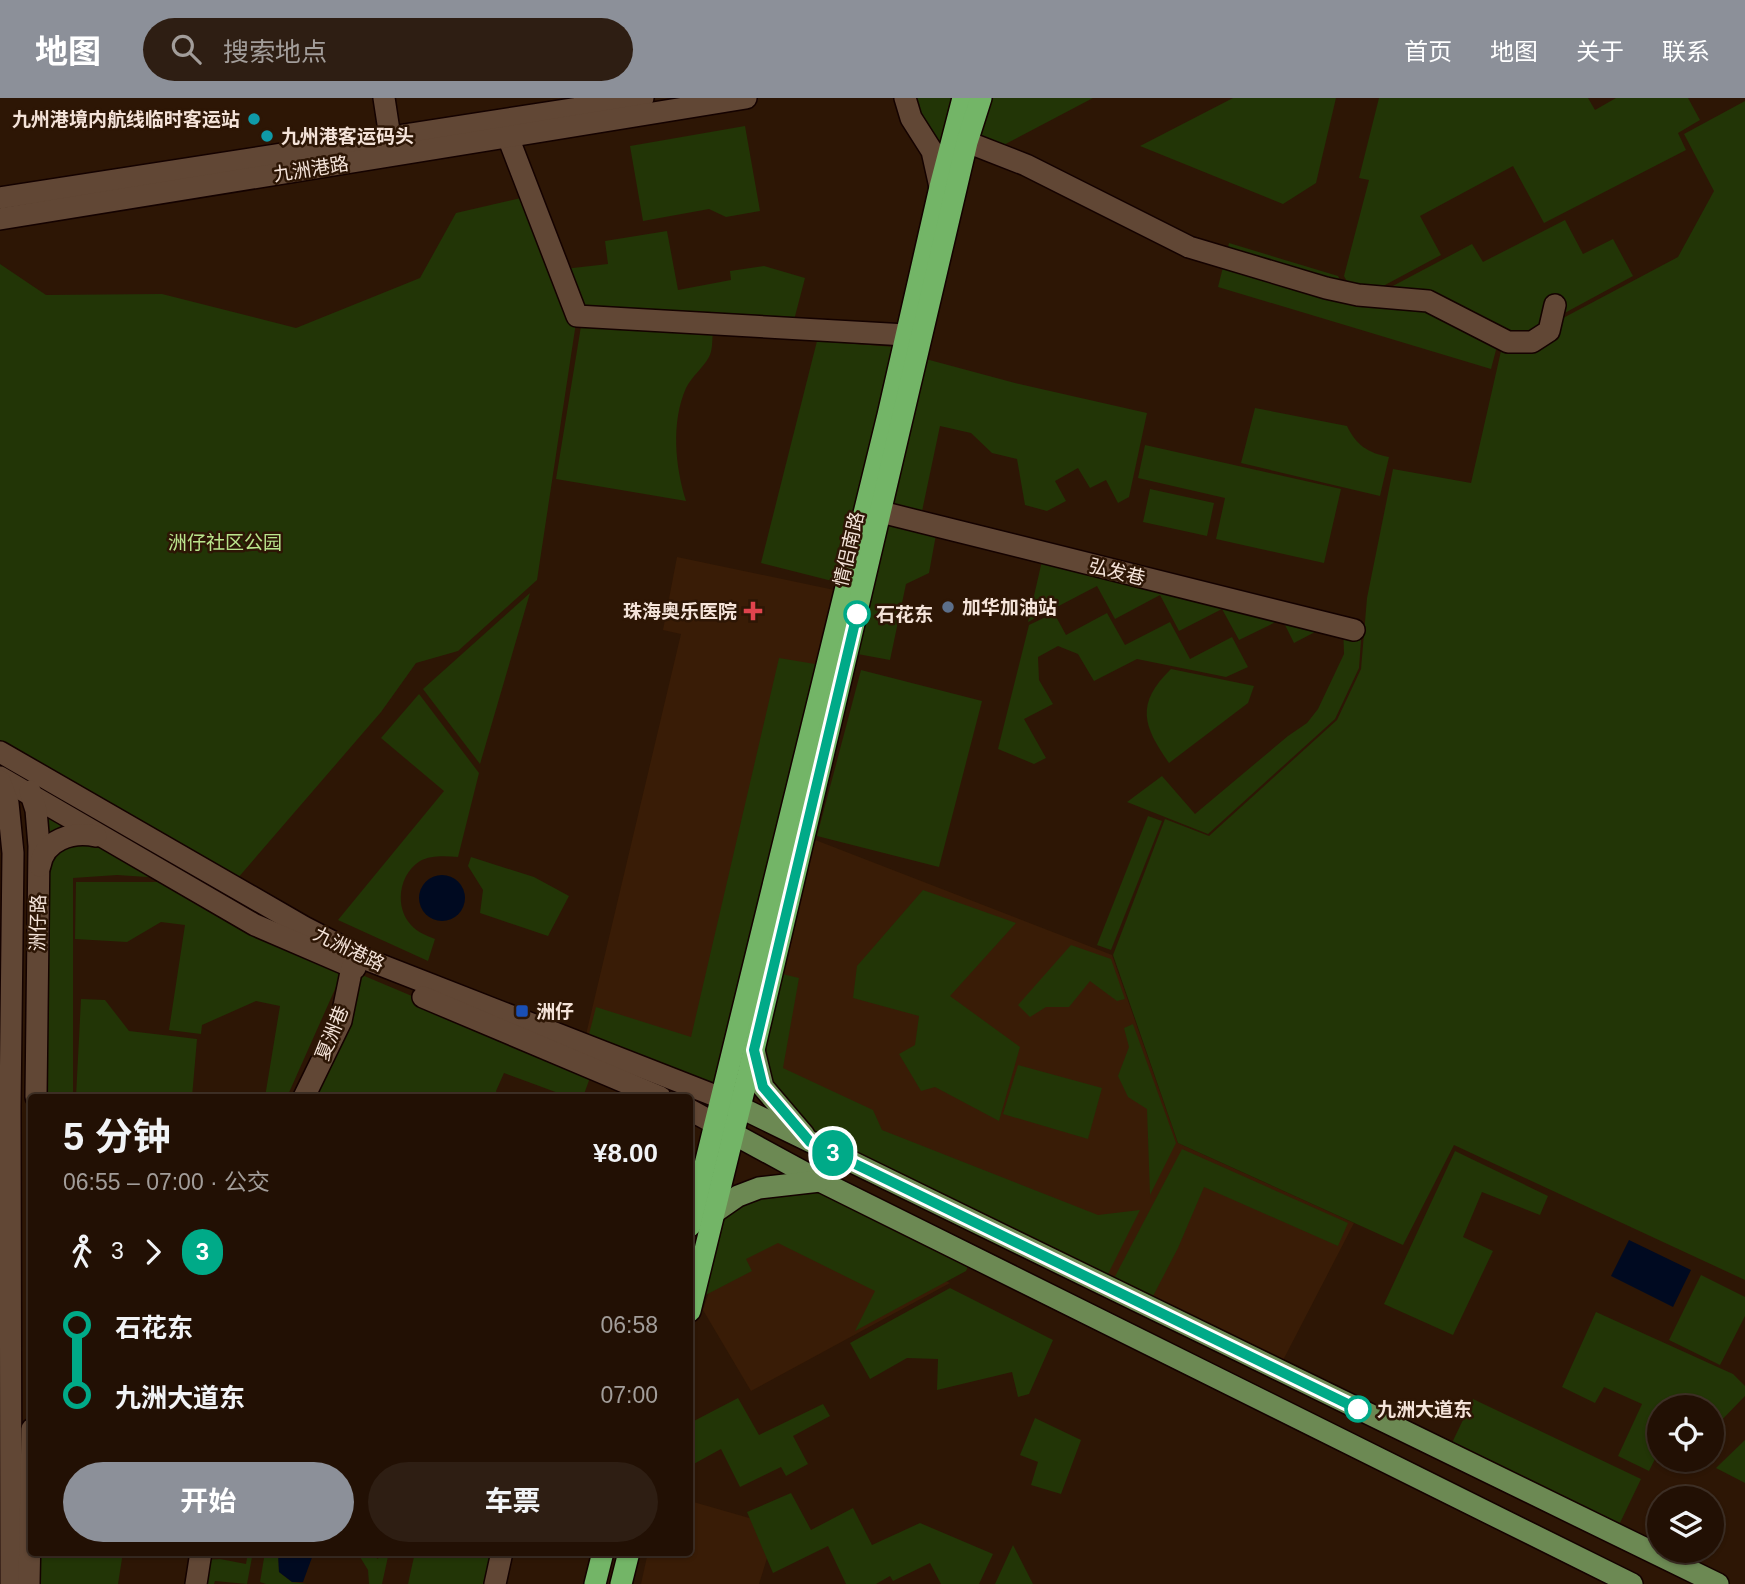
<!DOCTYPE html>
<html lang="zh">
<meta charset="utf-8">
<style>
:root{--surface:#221004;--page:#2e1e13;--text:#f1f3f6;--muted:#a29d9a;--line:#3f3026;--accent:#8c9099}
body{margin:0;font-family:Helvetica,"Noto Sans SC",sans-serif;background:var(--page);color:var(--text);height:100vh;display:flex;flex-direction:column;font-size:26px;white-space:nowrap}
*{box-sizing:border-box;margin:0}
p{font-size:23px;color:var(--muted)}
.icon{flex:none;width:38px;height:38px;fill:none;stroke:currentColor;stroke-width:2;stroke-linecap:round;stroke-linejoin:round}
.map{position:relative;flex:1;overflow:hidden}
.drawer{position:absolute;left:28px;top:996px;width:665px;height:462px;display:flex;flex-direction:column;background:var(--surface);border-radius:7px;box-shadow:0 2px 5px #0004,0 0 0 2px var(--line)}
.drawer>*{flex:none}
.badge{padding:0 14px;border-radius:23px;font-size:24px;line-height:46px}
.tools{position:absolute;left:1647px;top:1297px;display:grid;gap:14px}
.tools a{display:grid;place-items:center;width:77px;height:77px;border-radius:50%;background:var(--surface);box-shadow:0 2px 5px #0004,0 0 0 2px var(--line);font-size:35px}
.map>.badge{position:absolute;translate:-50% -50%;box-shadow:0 0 0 4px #fff}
.legs{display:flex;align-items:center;gap:10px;height:77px;padding:0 35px;font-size:23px}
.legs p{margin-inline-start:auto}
.summary{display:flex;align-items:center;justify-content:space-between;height:119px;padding:0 35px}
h1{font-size:38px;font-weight:700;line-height:52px}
.cta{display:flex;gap:14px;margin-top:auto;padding:14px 35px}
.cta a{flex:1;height:80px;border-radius:42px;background:var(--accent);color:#fff;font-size:28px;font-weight:700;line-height:80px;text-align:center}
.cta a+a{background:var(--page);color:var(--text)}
ul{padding:0 35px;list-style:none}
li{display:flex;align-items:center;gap:24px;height:70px;font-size:26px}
li i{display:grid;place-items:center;width:10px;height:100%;margin:0 9px;background:currentColor}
li i::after{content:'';width:18px;height:18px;margin:-9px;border:5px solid;border-radius:50%;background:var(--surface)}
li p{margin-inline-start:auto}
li:first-child i{background:linear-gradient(#0000 50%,currentColor 0)}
li:last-child i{background:linear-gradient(currentColor 50%,#0000 0)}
header{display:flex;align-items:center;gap:42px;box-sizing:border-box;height:98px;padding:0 35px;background:var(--accent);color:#fff}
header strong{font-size:33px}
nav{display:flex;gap:38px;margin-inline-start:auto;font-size:24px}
.search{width:490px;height:63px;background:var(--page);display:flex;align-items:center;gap:18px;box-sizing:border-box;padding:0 24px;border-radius:38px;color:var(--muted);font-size:26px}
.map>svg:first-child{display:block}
.built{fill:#391c06}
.green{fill:#223506}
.water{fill:#000a21}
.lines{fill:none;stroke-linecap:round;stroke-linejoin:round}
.minor-casing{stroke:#140200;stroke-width:24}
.major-casing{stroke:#140200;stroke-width:24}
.highway-casing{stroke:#140200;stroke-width:24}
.minor{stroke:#614735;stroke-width:21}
.major{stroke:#6c8953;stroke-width:21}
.highway{stroke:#73b567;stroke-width:21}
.line-1-casing{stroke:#fff;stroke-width:16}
.line-1{stroke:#0a8;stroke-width:10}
.culture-dot{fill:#0f9aa8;stroke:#2d1605;stroke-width:2.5}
.service-dot{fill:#5c6f8a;stroke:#2d1605;stroke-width:2.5}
.health-dot{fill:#e0444e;stroke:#2d1605;stroke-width:2.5}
.stop-1-dot{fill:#fff;stroke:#0a8;stroke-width:3.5}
.transit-dot{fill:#1a4fb4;stroke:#2d1605;stroke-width:2.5}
.labels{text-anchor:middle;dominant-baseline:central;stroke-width:5;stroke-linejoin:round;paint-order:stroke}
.poi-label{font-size:19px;font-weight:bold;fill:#f4e3d9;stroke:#2d1605;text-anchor:start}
.street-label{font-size:19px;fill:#f4e3d9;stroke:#2d1605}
.park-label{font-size:19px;fill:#bae48c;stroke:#2d1605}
.stop-label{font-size:19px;font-weight:bold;fill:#f4e3d9;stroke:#2d1605;text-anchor:start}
</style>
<header>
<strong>地图</strong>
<div class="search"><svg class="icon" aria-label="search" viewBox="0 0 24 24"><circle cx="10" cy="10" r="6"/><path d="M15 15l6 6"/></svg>搜索地点</div>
<nav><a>首页</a><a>地图</a><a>关于</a><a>联系</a></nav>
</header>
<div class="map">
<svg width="1745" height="1486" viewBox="0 0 1745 1486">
<rect width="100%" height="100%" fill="#2d1605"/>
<!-- built -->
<g class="built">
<polygon points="677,459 844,494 721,999 584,945 681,536 663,532"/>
<polygon points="805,738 1112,857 1178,1045 1354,1125 1278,1272 763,989"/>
<polygon points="814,1121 950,1185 751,1293 703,1212 725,1146"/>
<polygon points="690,1403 777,1428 759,1486 641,1486 648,1454 690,1454"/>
</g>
<!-- green -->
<g class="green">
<polygon points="915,0 956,0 941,57 917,16"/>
<polygon points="986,0 1093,0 996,51 973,42"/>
<polygon points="1233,0 1336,0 1316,85 1283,106 1140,48"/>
<polygon points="1379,0 1588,0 1595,12 1616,0 1688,0 1700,22 1678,35 1686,52 1544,125 1513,68 1420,118 1441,157 1357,202 1344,178 1369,82 1359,80"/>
<polygon points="1745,3 1745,1182 1454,1047 1403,1147 1178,1045 1113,857 1165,721 1209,738 1337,622 1361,571 1367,500 1393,371 1471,385 1501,253 1678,159 1714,93 1684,36"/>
<polygon points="745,28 760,113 726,119 709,111 643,123 630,48"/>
<polygon points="530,98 577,218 537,482 458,553 416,565 381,614 231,788 0,654 0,166 46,197 162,196 296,230 420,180 456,115"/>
<polygon points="1565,122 1583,156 1613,141 1633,178 1496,252 1491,271 1218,189 1229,145 1338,178 1355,208 1472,146 1483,164"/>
<polygon points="667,133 678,192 731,182 730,173 764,168 805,180 793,226 580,213 564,171 608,166 605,143"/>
<path d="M 582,222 L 713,232 C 712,241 713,252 709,259 C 703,270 692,278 686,290 C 671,324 675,368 686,403 L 556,381 Z"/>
<polygon points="817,243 895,249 840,485 761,465"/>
<polygon points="922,260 1015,285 1147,315 1129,399 1118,405 1106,382 1090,390 1078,370 1055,383 1066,403 1047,413 1025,407 1017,361 992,355 971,335 940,328 921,418 887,411"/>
<path d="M 1255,310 L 1347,328 C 1356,347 1368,355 1389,359 L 1380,398 L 1241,365 Z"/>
<polygon points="1145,347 1341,391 1324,465 1216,441 1225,400 1138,380"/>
<polygon points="1150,391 1214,405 1207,438 1143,424"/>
<polygon points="885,419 937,431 929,475 906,486 890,562 852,555"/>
<polygon points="1044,454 1318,519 1315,534 1294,545 1282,521 1239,542 1222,511 1179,533 1160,497 1115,521 1097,488 1028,524"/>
<polygon points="530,495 480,666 423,591"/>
<polygon points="1054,515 1066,537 1107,515 1125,547 1170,524 1190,561 1232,539 1248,569 1226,579 1137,561 1094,583 1078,556 1058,548 1038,559 1039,582 1053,606 1024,621 1046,660 1034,666 998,651 1029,527"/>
<polygon points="1343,525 1362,529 1359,570 1335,621 1208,736 1127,704 1162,678 1195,716 1288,638 1307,625 1318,611 1344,556"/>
<polygon points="779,560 821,567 718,995 587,944 596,909 691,939"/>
<path d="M 1171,571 L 1254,588 L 1248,605 L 1169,665 C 1143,628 1135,606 1171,571 Z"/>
<polygon points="861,572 982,603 939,769 817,738"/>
<path d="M 419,596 L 479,675 L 458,759 C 446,758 431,757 420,763 C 399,776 394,809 411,827 C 417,834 427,838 435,841 L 428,863 L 338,822 L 444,693 L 381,640 Z"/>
<polygon points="42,709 162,780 117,777 73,780 73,999 39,999"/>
<polygon points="1148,718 1162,723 1111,852 1097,847"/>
<polygon points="471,759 534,779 569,798 548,838 480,815 483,792 468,768"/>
<polygon points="76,784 166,784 344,871 287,999 265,999 280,908 256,903 202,927 201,936 169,932 185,827 161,824 127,844 75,841"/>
<polygon points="923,792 1016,825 950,898 1020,949 999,1023 935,989 921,993 899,956 915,947 919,918 853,900 857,868"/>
<polygon points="1071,847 1111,861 1125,901 1117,903 1090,883 1069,909 1046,909 1030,919 1018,907"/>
<polygon points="355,874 592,974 583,999 569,999 504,975 496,993 499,999 305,999"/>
<polygon points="778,875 799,880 783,970 873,1012 882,1032 1098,1117 1140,1112 1104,1184 812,1041 766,987 759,951"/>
<polygon points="81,901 105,902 129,933 197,941 192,999 76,999"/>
<polygon points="1133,926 1176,1045 1150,1097 1147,1011 1128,999 1118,978 1129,949 1124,930"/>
<polygon points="1018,967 1102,990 1088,1041 1003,1016"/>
<polygon points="1182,1051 1348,1125 1338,1148 1204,1089 1178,1150 1150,1204 1111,1186"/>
<polygon points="1455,1053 1548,1098 1540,1117 1482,1094 1463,1139 1493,1153 1453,1237 1384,1206"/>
<polygon points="821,1088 971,1162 966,1173 855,1233 875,1193 778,1145 746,1161 752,1173 696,1202 718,1117 737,1104"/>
<polygon points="1701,1177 1745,1199 1745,1218 1720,1267 1669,1242"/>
<polygon points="950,1190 1053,1242 1029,1296 1018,1299 1012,1274 937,1292 938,1261 907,1260 870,1281 850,1245"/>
<polygon points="1596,1214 1733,1276 1745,1288 1745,1298 1712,1332 1712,1309 1659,1309 1659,1353 1649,1373 1618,1358 1642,1306 1604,1289 1595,1305 1562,1289"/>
<polygon points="738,1300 759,1337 823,1306 830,1318 793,1338 808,1366 786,1378 781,1369 740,1389 721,1351 690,1368 690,1325"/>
<polygon points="1473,1301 1641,1381 1618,1429 1450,1349"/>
<polygon points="1035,1320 1081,1342 1061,1396 1031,1387 1038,1364 1020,1357"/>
<polygon points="1745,1342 1745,1385 1716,1370"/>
<polygon points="791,1395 811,1432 853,1410 872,1447 920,1425 993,1456 979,1486 941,1486 930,1465 893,1483 890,1478 876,1486 846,1486 828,1448 773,1475 747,1414"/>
<polygon points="1013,1447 1033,1486 995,1486"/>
<polygon points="34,1454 123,1454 118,1486 37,1486"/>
<polygon points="248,1454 253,1454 247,1486 215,1483 214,1486 202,1486 206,1462 220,1461 246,1466"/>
<polygon points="265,1454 278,1454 279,1474 292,1484 307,1486 266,1486 260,1484"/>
<polygon points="357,1454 368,1454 378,1461 380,1454 389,1454 382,1486 369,1486 368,1472"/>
<polygon points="415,1454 512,1454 504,1486 408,1486"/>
</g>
<!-- water -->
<g class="water">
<circle cx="442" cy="800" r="23"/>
<polygon points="1629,1142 1691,1172 1673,1209 1611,1178"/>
<polygon points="278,1454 314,1454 303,1484 292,1484 279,1474"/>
</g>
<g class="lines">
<!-- minor casing -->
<g class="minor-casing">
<g id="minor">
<polyline points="384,0 390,39"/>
<polyline points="905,0 911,20 932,53 940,89"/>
<polyline points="508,39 577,218 906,237"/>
<polyline points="967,44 1026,67 1189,149 1326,190 1358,197 1428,203 1508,244 1532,244 1549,233 1555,207"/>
<polyline points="0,100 643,0"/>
<polyline points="0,121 746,0"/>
<polyline points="881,414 1354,532"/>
<polyline points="0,654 304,829 368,862 721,1000"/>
<polyline points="0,679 255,827 355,870"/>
<polyline points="0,683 8,705 13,755 10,1010 11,1486"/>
<polyline points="30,693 36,712 39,748 36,999"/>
<path d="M 40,768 C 44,742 72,733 96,738"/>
<polyline points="423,899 660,999"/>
<polyline points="304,999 341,923 352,869"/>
<polyline points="690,1012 714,1025"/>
<polyline points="29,1486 32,1331"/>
<polyline points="196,1486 201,1454"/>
<polyline points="495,1486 502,1454"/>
</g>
</g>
<!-- major casing -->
<g class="major-casing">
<g id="major">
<polyline points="754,952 763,989 804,1037"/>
<polyline points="725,1002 1718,1486"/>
<polyline points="719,1028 820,1083 1632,1486"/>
<polyline points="715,1114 738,1098 759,1090 820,1083"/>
</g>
</g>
<!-- highway casing -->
<g class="highway-casing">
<g id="highway">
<polyline points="690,1128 888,317 940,89 963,0"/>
<polyline points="690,1213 754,952 967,44 981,0"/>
<polyline points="595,1486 603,1454"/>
<polyline points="621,1486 629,1454"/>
</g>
</g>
<!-- minor -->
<use href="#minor" class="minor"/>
<!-- major -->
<use href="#major" class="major"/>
<!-- highway -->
<use href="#highway" class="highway"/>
</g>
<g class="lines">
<!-- line-1 casing -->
<g class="line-1-casing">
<polyline id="line-1" points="857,516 754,952 763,989 810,1044 1358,1311"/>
</g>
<!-- line-1 -->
<use href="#line-1" class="line-1"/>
</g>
<!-- markers -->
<g class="culture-dot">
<circle cx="254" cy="21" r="7"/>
<circle cx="267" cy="38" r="7"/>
</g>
<circle class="service-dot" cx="948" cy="509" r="7"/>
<path class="health-dot" d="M749.5 502.5h7v7h7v7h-7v7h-7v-7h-7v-7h7z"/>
<g class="stop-1-dot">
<circle cx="857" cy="516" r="12"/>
<circle cx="1358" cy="1311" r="12"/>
</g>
<rect class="transit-dot" x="515" y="906" width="14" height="14" rx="3.5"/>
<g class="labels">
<!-- poi labels -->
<g class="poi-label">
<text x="240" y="21" text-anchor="end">九州港境内航线临时客运站</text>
<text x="281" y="38">九州港客运码头</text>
<text x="962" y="509">加华加油站</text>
<text x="737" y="513" text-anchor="end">珠海奥乐医院</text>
<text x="536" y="913">洲仔</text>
</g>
<!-- street labels -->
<g class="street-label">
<text transform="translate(311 71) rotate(-9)">九洲港路</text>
<text transform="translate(849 451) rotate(-77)">情侣南路</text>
<text transform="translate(1117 474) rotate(14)">弘发巷</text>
<text transform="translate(38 825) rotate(-89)">洲仔路</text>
<text transform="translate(349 851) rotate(26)">九洲港路</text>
<text transform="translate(332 935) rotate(-68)">夏洲巷</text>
</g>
<!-- park labels -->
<g class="park-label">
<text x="225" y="444">洲仔社区公园</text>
</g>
<!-- stop labels -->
<g class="stop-label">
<text x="876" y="516">石花东</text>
<text x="1377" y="1311">九洲大道东</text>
</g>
</g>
</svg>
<div class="tools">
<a><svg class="icon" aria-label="locate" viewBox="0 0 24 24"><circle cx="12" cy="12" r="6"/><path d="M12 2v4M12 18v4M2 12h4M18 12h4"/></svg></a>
<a><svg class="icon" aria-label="layers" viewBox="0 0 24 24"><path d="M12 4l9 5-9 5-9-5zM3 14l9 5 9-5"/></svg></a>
</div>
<b class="badge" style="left:833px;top:1055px;background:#0a8;color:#fff">3</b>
<section class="drawer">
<div class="summary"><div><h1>5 分钟</h1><p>06:55 – 07:00 · 公交</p></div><b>¥8.00</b></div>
<div class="legs"><svg class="icon" aria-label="walk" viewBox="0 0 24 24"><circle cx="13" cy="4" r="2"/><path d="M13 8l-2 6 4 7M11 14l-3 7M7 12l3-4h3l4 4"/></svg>3<svg class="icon" aria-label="forward" viewBox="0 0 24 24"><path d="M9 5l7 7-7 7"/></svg><b class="badge" style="background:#0a8;color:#fff">3</b></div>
<ul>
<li><i style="color:#0a8"></i><b>石花东</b><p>06:58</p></li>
<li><i style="color:#0a8"></i><b>九洲大道东</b><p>07:00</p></li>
</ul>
<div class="cta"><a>开始</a><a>车票</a></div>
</section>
</div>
